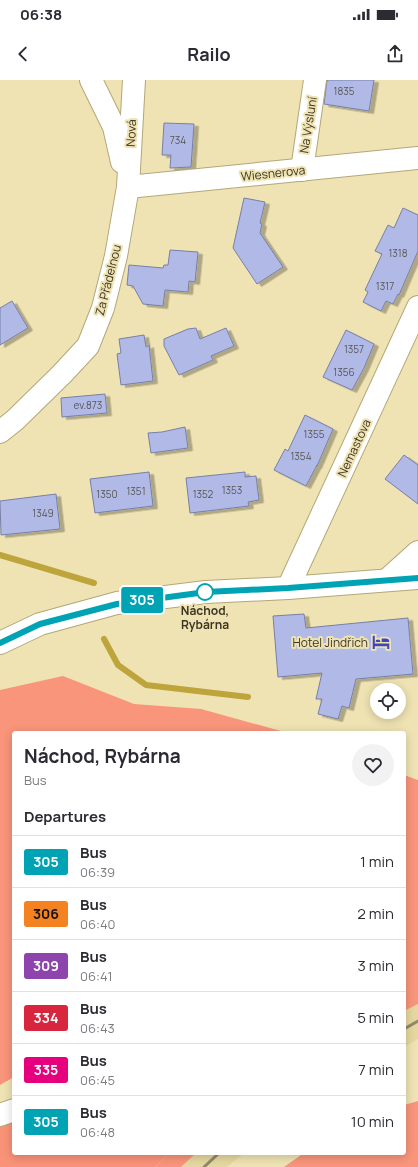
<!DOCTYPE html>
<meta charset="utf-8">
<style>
:root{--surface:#fff;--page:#f2f2f3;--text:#2b2b33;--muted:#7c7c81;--line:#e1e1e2}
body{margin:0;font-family:Manrope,sans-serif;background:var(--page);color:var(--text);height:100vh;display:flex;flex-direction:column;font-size:15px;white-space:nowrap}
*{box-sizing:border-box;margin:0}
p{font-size:13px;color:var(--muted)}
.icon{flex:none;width:22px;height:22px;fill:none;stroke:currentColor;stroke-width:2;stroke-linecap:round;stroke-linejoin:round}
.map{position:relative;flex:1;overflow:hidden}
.panel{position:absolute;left:12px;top:651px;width:394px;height:424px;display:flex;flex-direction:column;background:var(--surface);border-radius:4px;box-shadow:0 2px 10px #0003}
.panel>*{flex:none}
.badge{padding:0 8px;border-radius:3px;font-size:14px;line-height:26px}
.fabs{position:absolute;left:370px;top:603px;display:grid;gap:8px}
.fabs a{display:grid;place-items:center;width:36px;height:36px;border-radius:50%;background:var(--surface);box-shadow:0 2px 10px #0003;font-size:20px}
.map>.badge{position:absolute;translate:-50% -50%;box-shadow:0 0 0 2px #fff}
h2{padding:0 12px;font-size:15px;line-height:36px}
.round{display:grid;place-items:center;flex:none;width:42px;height:42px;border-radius:21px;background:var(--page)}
.overview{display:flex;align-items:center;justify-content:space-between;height:68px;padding:0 12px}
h1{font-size:19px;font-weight:700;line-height:30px}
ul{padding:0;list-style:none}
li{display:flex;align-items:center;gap:12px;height:52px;padding:0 12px;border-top:1px solid var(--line)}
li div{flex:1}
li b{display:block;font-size:15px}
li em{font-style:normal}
li .badge{min-width:44px;font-weight:700;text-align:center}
.status{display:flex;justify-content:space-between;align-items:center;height:28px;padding:0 20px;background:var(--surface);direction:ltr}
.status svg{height:11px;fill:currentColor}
header{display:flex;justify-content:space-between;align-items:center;height:52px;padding:0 12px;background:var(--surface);font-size:18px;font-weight:700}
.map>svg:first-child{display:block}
.built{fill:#e5d79f}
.green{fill:#f89378}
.forest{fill:#f8957b}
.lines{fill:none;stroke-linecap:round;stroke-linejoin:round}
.stream{stroke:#bda43b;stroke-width:6}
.building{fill:#b1bae7;stroke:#767fa8;filter:url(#shadow)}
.minor-casing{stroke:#b3a779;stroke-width:24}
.major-casing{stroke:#b3a779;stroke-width:24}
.minor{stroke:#fff;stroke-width:22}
.major{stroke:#fff;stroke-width:22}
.rail{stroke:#928968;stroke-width:3}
.line-casing{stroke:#fff;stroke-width:9}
.line{stroke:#00a3b4;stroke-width:6}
.stop-dot{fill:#fff;stroke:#00a3b4;stroke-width:2}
.labels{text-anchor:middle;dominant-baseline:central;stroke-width:4;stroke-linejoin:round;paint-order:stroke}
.number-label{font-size:10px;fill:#585754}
.street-label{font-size:12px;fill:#3b3623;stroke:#efe3b3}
.stop-label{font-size:12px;font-weight:bold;fill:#3b3623;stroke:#efe3b3}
.poi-label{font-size:12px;fill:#3b3623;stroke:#efe3b3;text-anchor:end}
</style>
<div class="status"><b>06:38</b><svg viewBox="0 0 49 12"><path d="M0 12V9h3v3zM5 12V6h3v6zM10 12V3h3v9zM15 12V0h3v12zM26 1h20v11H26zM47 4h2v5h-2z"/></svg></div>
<header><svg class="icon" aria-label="back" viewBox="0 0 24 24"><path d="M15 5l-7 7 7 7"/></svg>Railo<svg class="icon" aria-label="share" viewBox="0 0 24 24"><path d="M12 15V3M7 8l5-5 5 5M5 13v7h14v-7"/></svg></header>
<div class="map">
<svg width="418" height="1087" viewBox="0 0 418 1087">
<defs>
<filter id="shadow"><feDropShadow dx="4.5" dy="2.5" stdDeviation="0" flood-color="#0004"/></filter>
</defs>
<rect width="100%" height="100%" fill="#efe3b3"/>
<!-- built -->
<g class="built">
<polygon points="418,924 418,959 404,967 404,931"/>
<polygon points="196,1073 244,1073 227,1087 181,1087"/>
</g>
<!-- green -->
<polygon class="green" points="14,1038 14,1073 169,1073 155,1087 0,1087 0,1043"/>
<!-- forest -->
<g class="forest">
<polygon points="63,596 134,624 201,629 288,653 14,653 14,997 0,1005 0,610"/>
<polygon points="404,695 418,700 418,924 404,931"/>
<polygon points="418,1021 418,1087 284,1087 304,1073 404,1073 404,1025"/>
<polygon points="169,1073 196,1073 181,1087 155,1087"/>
</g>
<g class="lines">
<!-- stream -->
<g class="stream">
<polyline points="0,475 94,503"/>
<polyline points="104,559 118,585 146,605 248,617"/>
</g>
</g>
<!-- building -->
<g class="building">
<polygon points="327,0 374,0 369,31 324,24"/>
<polygon points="164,43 194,44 191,87 170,88 171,75 162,75"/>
<polygon points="244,118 265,122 260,143 262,144 260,153 283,187 257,204 233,168"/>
<polygon points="403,128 418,135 418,171 399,215 398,214 393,224 386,221 381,231 363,222 368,212 365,210 382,174 375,171 388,145 394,148"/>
<polygon points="170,170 198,172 195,202 189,201 188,212 165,210 163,226 143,224 133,206 127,205 129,185 163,188 164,185 168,185"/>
<polygon points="12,221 28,248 0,265 0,228"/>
<polygon points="196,248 200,259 226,248 234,266 211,276 213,280 179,295 164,266 164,259 188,249"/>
<polygon points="346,250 374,264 364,288 352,310 323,297"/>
<polygon points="144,255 146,267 149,265 153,301 121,305 117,274 121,273 119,259"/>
<polygon points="105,314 107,333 62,337 61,318"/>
<polygon points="305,335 333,349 317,386 317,385 306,406 274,390 285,369 288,371"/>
<polygon points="185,347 188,368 151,373 148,353 162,352"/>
<polygon points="404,375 418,385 418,424 385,399"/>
<polygon points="149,392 153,426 95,433 90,399"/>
<polygon points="245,392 245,397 256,396 259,420 248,422 249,426 190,433 186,398"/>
<polygon points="56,414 60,449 1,455 0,421"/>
<polygon points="304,534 306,548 408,538 413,594 356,599 349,628 342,626 338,639 318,634 322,619 316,619 322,593 278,597 273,536"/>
</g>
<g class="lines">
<!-- minor casing -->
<g class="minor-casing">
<g id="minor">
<polyline points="91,0 114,47 122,82"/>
<polyline points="302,90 315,0"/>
<polyline points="128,107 418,78"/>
<polyline points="0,352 15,340 62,294 88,266 103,228 116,176 128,107 134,0"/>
<polyline points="387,500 418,472"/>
<polyline points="288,508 418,227"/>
<polyline points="0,1035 14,1030"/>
</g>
</g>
<!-- major casing -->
<g class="major-casing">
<polyline id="major" points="0,563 40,544 117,523 206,512 288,508 418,498"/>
</g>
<!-- minor -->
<use href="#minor" class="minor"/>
<!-- major -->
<use href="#major" class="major"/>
<!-- rail -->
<g class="rail">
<polyline points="404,949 418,941"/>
<polyline points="204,1087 219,1073"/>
</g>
</g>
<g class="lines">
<!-- line casing -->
<g class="line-casing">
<polyline id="line" points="0,563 40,544 117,524 206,512 288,508 418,498"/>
</g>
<!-- line -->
<use href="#line" class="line"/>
</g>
<!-- icons -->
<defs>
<g id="hotel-bare" transform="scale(1.38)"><path d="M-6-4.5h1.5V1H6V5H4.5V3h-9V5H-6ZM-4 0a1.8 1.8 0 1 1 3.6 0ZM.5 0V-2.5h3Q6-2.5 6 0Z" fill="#4145ba" stroke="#efe3b3" stroke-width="2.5" paint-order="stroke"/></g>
</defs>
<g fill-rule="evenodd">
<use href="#hotel-bare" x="381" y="562"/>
</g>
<!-- markers -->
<circle class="stop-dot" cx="205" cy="512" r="8"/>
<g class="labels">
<!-- number labels -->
<g class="number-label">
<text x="344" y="11">1835</text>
<text x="178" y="60">734</text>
<text x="398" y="173">1318</text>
<text x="385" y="206">1317</text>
<text x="354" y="269">1357</text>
<text x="344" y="292">1356</text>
<text x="88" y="325">ev.873</text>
<text x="314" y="354">1355</text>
<text x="301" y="376">1354</text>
<text x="232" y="410">1353</text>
<text x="136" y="411">1351</text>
<text x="107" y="414">1350</text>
<text x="203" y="414">1352</text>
<text x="43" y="433">1349</text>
</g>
<!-- street labels -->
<g class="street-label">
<text transform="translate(308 45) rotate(-81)">Na Výsluní</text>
<text transform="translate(131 53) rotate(-87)">Nová</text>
<text transform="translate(273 93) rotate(-6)">Wiesnerova</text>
<text transform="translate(108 200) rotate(-76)">Za Přádelnou</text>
<text transform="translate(354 368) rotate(-65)">Nemastova</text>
</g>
<!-- stop labels -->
<g class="stop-label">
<text x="205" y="530">Náchod,<tspan x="205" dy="14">Rybárna</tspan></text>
</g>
<!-- poi labels -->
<g class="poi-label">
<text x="368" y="562">Hotel Jindřich</text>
</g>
</g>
</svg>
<div class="fabs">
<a><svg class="icon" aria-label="locate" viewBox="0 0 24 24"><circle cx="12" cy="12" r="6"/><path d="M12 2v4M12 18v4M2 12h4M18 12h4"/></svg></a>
</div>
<b class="badge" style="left:142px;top:520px;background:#00a3b4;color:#fff">305</b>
<section class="panel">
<div class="overview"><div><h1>Náchod, Rybárna</h1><p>Bus</p></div><a class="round"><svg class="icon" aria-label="heart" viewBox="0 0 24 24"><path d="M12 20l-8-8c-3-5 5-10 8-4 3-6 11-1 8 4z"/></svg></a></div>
<h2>Departures</h2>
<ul>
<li><span class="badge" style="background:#00a3b4;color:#fff">305</span><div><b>Bus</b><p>06:39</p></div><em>1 min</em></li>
<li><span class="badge" style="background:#f58220;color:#111">306</span><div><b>Bus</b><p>06:40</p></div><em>2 min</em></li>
<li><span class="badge" style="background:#8e44ad;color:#fff">309</span><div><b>Bus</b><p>06:41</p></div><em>3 min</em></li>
<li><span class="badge" style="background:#d7263d;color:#fff">334</span><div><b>Bus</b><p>06:43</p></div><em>5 min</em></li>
<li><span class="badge" style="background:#e6007e;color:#fff">335</span><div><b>Bus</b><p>06:45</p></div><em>7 min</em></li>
<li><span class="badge" style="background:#00a3b4;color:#fff">305</span><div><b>Bus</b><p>06:48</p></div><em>10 min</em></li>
</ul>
</section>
</div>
